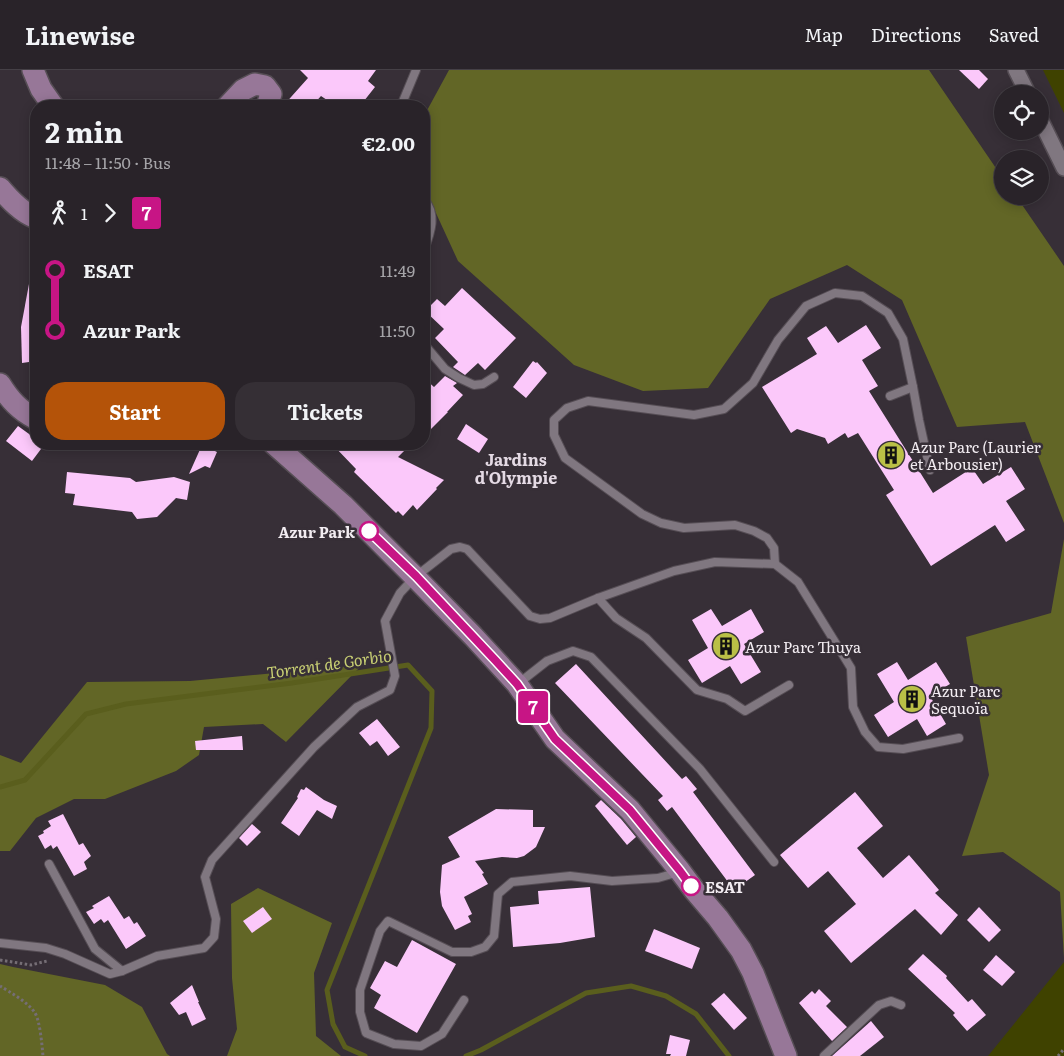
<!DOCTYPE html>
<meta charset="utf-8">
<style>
:root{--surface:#292329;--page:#352f35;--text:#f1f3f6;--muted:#a5a4a8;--line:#454046;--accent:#b45309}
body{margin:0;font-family:Literata,serif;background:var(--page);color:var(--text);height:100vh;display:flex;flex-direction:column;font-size:19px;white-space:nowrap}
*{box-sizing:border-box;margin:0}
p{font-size:16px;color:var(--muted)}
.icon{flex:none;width:28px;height:28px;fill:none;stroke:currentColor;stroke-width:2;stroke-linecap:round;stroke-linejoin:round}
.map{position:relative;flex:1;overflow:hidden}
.sheet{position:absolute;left:30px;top:30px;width:400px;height:350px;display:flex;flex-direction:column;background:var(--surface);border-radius:20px;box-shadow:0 2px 12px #0003,0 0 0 1px var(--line)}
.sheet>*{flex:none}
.badge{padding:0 10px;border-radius:4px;font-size:18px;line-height:32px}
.controls{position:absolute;left:994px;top:15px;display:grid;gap:10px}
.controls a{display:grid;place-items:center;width:55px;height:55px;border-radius:50%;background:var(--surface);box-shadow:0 2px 12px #0003,0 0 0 1px var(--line);font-size:25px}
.map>.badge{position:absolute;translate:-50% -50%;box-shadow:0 0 0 2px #fff}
.legs{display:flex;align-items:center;gap:8px;height:55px;padding:0 15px;font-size:16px}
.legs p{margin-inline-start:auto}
.overview{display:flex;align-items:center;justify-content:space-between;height:85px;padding:0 15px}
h1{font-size:28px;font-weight:700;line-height:38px}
.primary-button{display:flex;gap:10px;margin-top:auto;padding:10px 15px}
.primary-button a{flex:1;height:58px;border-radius:20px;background:var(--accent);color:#fff;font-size:20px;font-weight:700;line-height:58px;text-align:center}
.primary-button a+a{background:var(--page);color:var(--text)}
ul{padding:0 15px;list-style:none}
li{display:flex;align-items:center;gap:18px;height:60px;font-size:19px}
li i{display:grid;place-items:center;width:8px;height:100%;margin:0 6px;background:currentColor}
li i::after{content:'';width:12px;height:12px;margin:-6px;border:4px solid;border-radius:50%;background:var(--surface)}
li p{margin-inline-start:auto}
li:first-child i{background:linear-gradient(#0000 50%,currentColor 0)}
li:last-child i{background:linear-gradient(currentColor 50%,#0000 0)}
header{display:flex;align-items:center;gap:30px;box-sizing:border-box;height:70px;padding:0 25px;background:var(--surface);border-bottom:1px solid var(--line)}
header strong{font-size:24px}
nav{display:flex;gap:28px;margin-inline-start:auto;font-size:18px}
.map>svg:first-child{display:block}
.green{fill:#3f4200}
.forest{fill:#626626}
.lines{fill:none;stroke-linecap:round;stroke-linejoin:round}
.stream{stroke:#5a5e1d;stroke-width:5}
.building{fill:#fbc8fa}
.lane-casing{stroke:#564e55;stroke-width:10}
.street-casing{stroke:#564e55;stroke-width:18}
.secondary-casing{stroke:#564e55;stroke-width:24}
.path{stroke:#756e75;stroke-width:3;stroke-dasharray:2.5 2.5;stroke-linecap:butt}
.lane{stroke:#807780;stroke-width:8}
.street{stroke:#807780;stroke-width:15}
.secondary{stroke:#977798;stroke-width:21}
.line-1-casing{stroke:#fff;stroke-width:11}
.line-1{stroke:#c71585;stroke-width:8}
.stop-1-dot{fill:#fff;stroke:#c71585;stroke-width:2.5}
.labels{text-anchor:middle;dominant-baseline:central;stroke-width:5;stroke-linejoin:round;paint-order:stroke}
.poi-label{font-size:15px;fill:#f2ecf1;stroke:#372f37;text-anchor:start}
.stop-label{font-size:15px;font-weight:bold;fill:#f2ecf1;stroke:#372f37;text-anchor:end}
.neighbourhood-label{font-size:16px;font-weight:bold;fill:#e4dae4;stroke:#372f37}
.water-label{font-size:16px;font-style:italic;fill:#c8cf73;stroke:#372f37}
</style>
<header>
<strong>Linewise</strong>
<nav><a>Map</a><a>Directions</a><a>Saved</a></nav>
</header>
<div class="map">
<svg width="1064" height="986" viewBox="0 0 1064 986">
<rect width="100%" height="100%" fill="#372f37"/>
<!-- green -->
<g class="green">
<polygon points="1043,0 1064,0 1064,43"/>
<polygon points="1064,892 1064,986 988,986"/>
</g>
<!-- forest -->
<g class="forest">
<polygon points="449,0 929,0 1002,107 1002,126 1016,126 1064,196 1064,453 1025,352 957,357 902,230 847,195 770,229 708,318 643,321 574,295 458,191 424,117 424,46"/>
<polygon points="1064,469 1064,888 1060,822 1003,782 962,786 989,705 966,567 1051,543"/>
<polygon points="362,595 286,672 263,654 204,657 199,685 176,701 105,729 74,729 36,748 10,781 0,781 0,685 21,693 87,612 190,611"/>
<polygon points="258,818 332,853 314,903 316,966 341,986 227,986 237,959 232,908 231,834"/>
<polygon points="0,894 13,897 105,915 142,937 167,984 170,986 0,986"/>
</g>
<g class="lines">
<!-- stream -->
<g class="stream">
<polyline points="0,717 25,710 86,644 126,634 292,613 408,595 432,621 431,658 327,920 333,954 345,977 365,986"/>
<polyline points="466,986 481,980 586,923 631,916 666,926 696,944 729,986"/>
</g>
</g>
<!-- building -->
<g class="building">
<polygon points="300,0 376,0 368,11 375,17 360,36 336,36 321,26 312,36 283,36 308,8"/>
<polygon points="959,0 979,0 988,9 979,19"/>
<polygon points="29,214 36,215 36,291 22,293 21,257"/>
<polygon points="462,218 516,268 485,300 478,293 465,305 453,297 458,292 435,268 444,259 425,241 437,229 445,236"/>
<polygon points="866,255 881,278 862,290 878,316 869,321 933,423 972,398 983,414 1011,397 1025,419 1006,431 1025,460 1006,472 995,455 931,496 886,425 894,420 858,363 848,368 845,363 828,374 825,368 797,359 791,363 762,317 817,284 807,268 826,256 838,273"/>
<polygon points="533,291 536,293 537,292 547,303 526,328 513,317"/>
<polygon points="445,306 457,313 453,316 463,325 447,342 448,342 424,366 424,308 434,317"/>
<polygon points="466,354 488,369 479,383 457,369"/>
<polygon points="18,356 36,369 36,374 44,375 32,391 6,371"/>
<polygon points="332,374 411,374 398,387 444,410 436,418 437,419 417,440 413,435 403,446 398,441 396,443 354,402 356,399"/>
<polygon points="202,375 217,382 210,398 205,396 189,404"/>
<polygon points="67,402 130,408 136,412 174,407 190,412 187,430 176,428 157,447 137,449 132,442 73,435 75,424 65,423"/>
<polygon points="711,539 722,556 751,539 764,562 744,574 761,602 741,614 730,596 702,613 688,590 708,578 692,550"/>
<polygon points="897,592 908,610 936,592 950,614 930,626 946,654 927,666 917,649 888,667 874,645 894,632 877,604"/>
<polygon points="576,594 682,709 686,706 697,719 693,722 755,805 734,820 672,737 667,741 658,730 663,726 555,613"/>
<polygon points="377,649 400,677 388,686 377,671 370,676 359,663"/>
<polygon points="242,666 243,680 196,680 195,671"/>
<polygon points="306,717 324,730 337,736 332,749 317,740 299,766 281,753 298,728 297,727 301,719 304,720"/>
<polygon points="855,722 883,756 857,778 883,808 909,785 939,820 935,823 958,845 941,865 915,839 851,893 824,861 856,834 828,801 808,818 780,785"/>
<polygon points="601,730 621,749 636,767 627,775 595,736"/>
<polygon points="496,739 533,740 533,757 545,757 536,777 524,786 517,788 502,787 475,791 484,803 482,804 488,814 464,827 472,844 468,846 471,852 455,860 442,836 440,822 442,795 460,787 448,767"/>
<polygon points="63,744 79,775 83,773 91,786 84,792 87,799 74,806 57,776 53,779 51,775 45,779 38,766 44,763 43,761 51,756 48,751"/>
<polygon points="252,754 261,762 247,776 239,768"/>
<polygon points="590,817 595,867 560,873 513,877 510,837 539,834 538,821"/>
<polygon points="109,826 124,849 129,846 134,854 137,852 146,866 126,879 108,850 104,853 101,849 94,854 86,842 94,838 92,836"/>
<polygon points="263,837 272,849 252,863 243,851"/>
<polygon points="979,837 1001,860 989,872 967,850"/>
<polygon points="654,859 700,878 692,899 645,881"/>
<polygon points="412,870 456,894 417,963 374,938 381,925 370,918 385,891 397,897"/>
<polygon points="923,884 947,906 946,908 968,932 972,929 986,945 967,961 953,945 955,943 908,899"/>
<polygon points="996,885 1015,902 1002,916 983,900"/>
<polygon points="192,915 199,932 198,932 206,949 192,956 186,942 179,945 170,933"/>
<polygon points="819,919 831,931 826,936 847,957 832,971 810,946 799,933 812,921 815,924"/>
<polygon points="724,923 747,948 734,960 711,934"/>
<polygon points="871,951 884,967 860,986 832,986"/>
<polygon points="670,965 690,970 686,986 670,986 671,984 666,984"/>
</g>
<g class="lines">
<!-- lane casing -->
<g class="lane-casing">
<g id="lane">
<polyline points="401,36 416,0"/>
<path d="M 424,129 C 437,144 431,162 424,180"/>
<polyline points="424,274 445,299 459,308 474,315 483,314 494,307"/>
<polyline points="913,317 919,350 930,400"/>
<polyline points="775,494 774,478 767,468 754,461 735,455 684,458 661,453 642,444 565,388 554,365 554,350 567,338 588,331 694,345 724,339 753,313 778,270 806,236 835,223 862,226 888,243 903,269 913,317 890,326"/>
<polyline points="598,528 616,548 646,568 697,620 727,629 745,641 789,615"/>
<polyline points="519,613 547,591 573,581 591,587 700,699 774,792"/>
<polyline points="49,794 95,879 122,901"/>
<polyline points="0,873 46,878 65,884 110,904 122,901 157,886 204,878 214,867 216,849 205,807 212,790 314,677 357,637 390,620 395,606 385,551 400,523 415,507 451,479 460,477 467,479 530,546 540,549 550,548 598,528 674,501 715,492 775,494 798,512 851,598 853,637 865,662 878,677 903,679 959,668"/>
<polyline points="464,930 442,964 421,976 394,974 366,963 360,942 360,920 380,861 388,851 452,882 471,882 485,877 494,866 498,824 512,812 570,806 612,811 658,808 679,802"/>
<polyline points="824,986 879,935 891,931 901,935"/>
</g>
</g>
<!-- street casing -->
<g class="street-casing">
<g id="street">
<polyline points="1016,0 1028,24"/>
<polyline points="1040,49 1064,98"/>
</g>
</g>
<!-- secondary casing -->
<g class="secondary-casing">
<g id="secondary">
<polyline points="33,0 41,19 53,36"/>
<polyline points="228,36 243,20 255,14 265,16 271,24 267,36"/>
<path d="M 0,118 C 10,130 21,142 36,148"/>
<path d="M 0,314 C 10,330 19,340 36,349"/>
<polyline points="274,374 343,435 415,507 473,566 517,614 555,669 630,740 680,801 695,821 718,848 741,880 753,903 786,986"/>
</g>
</g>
<!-- path -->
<g class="path">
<polyline points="0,890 31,895 47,891"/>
<path d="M 0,916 C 10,922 29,933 35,943 C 40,951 42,975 43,986"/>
<polyline points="1058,986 1064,979"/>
</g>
<!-- lane -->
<use href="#lane" class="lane"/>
<!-- street -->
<use href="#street" class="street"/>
<!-- secondary -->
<use href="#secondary" class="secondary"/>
</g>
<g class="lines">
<!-- line-1 casing -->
<g class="line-1-casing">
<polyline id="line-1" points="369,461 416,506 495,590 517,614 555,669 630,740 680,801 691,816"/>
</g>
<!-- line-1 -->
<use href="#line-1" class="line-1"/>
</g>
<!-- icons -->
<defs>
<g id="building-disc" transform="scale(1.4375)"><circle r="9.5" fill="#bac046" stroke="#372f37"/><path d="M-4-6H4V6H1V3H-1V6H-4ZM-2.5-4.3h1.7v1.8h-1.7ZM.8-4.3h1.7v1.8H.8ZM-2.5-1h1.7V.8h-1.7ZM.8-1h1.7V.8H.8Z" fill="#111"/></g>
</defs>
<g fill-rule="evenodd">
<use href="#building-disc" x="891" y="385"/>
<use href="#building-disc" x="726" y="576"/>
<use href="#building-disc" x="912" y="629"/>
</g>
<!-- markers -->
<g class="stop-1-dot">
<circle cx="369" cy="461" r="9"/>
<circle cx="691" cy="816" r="9"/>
</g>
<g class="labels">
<!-- poi labels -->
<g class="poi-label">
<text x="910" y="376">Azur Parc (Laurier<tspan x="910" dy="17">et Arbousier)</tspan></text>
<text x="745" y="576">Azur Parc Thuya</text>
<text x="931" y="620">Azur Parc<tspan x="931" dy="17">Sequoïa</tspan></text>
</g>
<!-- stop labels -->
<g class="stop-label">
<text x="355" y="461">Azur Park</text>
<text x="705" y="816" text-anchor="start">ESAT</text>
</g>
<!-- neighbourhood labels -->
<g class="neighbourhood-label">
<text x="516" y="389">Jardins<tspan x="516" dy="18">d'Olympie</tspan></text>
</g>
<!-- water labels -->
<g class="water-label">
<text transform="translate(329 593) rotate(-8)">Torrent de Gorbio</text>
</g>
</g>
</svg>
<div class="controls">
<a><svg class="icon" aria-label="locate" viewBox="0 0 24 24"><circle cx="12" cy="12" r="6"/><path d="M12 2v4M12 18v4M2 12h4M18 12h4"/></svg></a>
<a><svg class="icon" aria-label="layers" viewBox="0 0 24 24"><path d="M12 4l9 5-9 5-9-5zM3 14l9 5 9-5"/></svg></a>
</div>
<b class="badge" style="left:533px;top:637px;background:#c71585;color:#fff">7</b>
<section class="sheet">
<div class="overview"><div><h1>2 min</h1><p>11:48 – 11:50 · Bus</p></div><b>€2.00</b></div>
<div class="legs"><svg class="icon" aria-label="walk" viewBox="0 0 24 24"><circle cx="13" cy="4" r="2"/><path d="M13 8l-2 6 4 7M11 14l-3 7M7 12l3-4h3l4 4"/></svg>1<svg class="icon" aria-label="forward" viewBox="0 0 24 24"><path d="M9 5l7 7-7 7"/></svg><b class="badge" style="background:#c71585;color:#fff">7</b></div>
<ul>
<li><i style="color:#c71585"></i><b>ESAT</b><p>11:49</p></li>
<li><i style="color:#c71585"></i><b>Azur Park</b><p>11:50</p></li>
</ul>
<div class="primary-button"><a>Start</a><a>Tickets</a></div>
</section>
</div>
